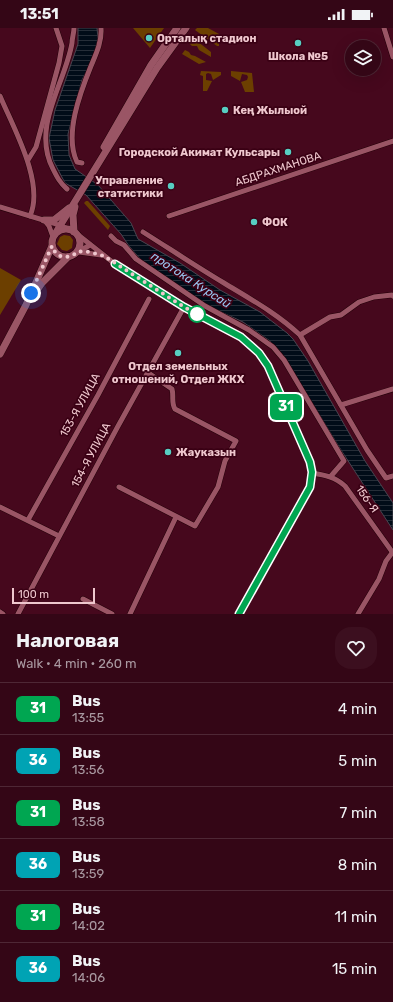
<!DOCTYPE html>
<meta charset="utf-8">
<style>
:root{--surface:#340616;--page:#3c0f1f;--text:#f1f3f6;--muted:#a999a1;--line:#4e2735}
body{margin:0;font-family:Rubik,sans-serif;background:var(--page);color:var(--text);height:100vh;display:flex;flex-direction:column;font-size:15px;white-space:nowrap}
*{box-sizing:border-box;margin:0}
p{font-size:13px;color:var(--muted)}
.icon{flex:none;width:22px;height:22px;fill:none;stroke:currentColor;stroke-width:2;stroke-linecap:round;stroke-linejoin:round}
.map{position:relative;height:586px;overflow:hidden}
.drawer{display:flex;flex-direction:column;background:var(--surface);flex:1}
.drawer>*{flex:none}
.badge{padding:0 8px;border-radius:6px;font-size:14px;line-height:26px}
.fabs{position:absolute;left:345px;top:12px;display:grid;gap:8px}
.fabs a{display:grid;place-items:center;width:36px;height:36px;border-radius:50%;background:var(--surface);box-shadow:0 4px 16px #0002,0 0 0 1px var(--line);font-size:20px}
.scale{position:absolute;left:12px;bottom:10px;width:83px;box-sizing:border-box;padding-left:4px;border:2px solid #efc7ce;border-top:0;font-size:11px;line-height:14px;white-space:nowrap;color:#efc7ce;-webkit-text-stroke:3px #3a0014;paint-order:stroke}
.you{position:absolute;width:20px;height:20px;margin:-10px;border:3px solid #fff;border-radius:50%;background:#1a73e8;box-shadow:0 0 0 6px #1a73e833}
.map>.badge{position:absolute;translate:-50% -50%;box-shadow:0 0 0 2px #fff}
.round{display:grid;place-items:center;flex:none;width:42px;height:42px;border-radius:16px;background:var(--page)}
.overview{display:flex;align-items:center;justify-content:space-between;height:68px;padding:0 16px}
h1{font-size:19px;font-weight:700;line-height:30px}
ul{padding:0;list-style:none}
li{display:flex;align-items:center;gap:12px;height:52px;padding:0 16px;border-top:1px solid var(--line)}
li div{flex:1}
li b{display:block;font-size:15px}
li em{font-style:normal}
li .badge{min-width:44px;font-weight:700;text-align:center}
.status{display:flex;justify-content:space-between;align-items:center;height:28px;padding:0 20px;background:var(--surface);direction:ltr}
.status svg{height:11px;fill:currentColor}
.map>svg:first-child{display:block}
.green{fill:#6c3f00}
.water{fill:url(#water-rules);stroke:#48444f}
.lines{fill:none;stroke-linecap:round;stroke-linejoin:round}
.street-casing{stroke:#240009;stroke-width:6}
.secondary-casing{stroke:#240009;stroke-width:8}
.street{stroke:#9a5565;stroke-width:5}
.secondary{stroke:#9a5565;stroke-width:7}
.line-casing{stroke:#fff;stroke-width:9}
.line{stroke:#00a651;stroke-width:6}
.walk{stroke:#efc7ce;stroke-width:4;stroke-dasharray:0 7.2}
.poi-dot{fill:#57cec2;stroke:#3a0014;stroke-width:1.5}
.stop-dot{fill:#fff;stroke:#00a651;stroke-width:2}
.labels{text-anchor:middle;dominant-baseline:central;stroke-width:3.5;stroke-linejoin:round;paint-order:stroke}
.poi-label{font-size:11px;font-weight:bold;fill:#efc7ce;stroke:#3a0014;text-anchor:start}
.street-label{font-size:11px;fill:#efc7ce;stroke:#3a0014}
.water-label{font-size:12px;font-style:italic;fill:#99c8f3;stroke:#3a0014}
</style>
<div class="status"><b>13:51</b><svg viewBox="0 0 49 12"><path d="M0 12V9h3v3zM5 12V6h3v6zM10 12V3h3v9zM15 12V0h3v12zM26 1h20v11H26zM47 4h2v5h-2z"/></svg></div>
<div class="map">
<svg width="393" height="586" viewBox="0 0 393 586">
<defs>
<pattern id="water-rules" width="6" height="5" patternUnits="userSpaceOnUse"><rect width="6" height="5" fill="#010c18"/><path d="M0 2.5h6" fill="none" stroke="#262e38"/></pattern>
</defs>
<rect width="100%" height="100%" fill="#46081d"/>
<!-- green -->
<g class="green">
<polygon points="133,0 164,0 150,20"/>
<polygon points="197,0 208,0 219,6 219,18 217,18 195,2"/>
<polygon points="193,10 211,24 211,29 199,22 197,18 192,18 189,15"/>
<polygon points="185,22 189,24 191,27 195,28 206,34 199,36 182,26"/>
<polygon points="201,43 221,44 221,47 213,52 211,46 208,45 206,46 206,52 212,53 207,63 203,63 203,48 200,47"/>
<polygon points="231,43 252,45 254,64 245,64 241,54 247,52 248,49 247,47 242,46 240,53 231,48"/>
<polygon points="86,173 88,173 110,198 108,202 84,175"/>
<polygon points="64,207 70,208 73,212 72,220 67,223 62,222 57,216 60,209"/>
<polygon points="0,240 21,252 0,287"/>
</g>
<!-- water -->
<polygon class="water" points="78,0 97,0 98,11 93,31 82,52 68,106 69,127 75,141 98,157 131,195 138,211 180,235 220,262 260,284 287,305 293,311 308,333 365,433 393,475 393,502 341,422 282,326 270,313 243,294 206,277 141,232 129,218 121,206 86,167 65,155 53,132 49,110 55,82 78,16"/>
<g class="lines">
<!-- street casing -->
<g class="street-casing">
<g id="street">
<polyline points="384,0 393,29"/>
<path d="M 0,68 C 13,99 45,155 30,188"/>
<polyline points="28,132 36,119 59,35 62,18 56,0"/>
<path d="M 82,135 L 77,134 C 64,107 80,65 91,38 C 96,26 102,14 101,0"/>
<path d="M 67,161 C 60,155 57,149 53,141 C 31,99 65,56 72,15 C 72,10 74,5 74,0"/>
<polyline points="0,179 53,195 69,201"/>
<polyline points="169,188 393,113"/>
<polyline points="45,193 49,198 53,209"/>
<path d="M 143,204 C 170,221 197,239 224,255 C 252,272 276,285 300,307 L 367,422 L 386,450 L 393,448"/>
<polyline points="77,206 115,236 184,279 241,309 259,325 268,338 310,434 312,445 310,459 239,586"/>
<polyline points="111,208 116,213 124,217 136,231 205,278 249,302 273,319 284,332 344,433 331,448"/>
<polyline points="79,224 101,227"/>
<polyline points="73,227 90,217"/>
<polyline points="300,307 330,289 341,287 359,274 374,269 392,267 393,268"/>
<polyline points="341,377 393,361"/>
<path d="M 312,445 C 325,447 335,449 345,458 L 393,525"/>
<path d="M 119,459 L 195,498 L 218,459 L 225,433 L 236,413 L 175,381 C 171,375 174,368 172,361 L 147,344"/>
<polyline points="0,479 59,508"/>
<polyline points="28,492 98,367 149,271"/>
<polyline points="83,571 112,586"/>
<polyline points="0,584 3,586"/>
<polyline points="18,586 117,400 184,279"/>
<polyline points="130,586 176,489"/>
<polyline points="358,586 379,551 386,533 392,525"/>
</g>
</g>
<!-- secondary casing -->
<g class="secondary-casing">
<g id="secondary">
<polyline points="104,119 151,37 177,0"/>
<polyline points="44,192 54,192 69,180"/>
<circle cx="66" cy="215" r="14"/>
<polyline points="74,204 73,187 75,179"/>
<polyline points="55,206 157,40 186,0"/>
<polyline points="35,265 42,255 68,229"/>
<polyline points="0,326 26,277 52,218"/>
</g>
</g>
<!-- street -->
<use href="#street" class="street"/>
<!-- secondary -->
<use href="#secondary" class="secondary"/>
</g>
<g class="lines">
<!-- line casing -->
<g class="line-casing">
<polyline id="line" points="115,236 184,279 241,309 259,325 268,338 310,434 312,444 310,459 239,586"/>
</g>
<!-- line -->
<use href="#line" class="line"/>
<!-- walk -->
<path class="walk" d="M 31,265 L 52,218 C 55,227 63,232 73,227 C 75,226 76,225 78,224 C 86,222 97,226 104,228 L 184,279 L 197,286"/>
</g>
<!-- markers -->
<g class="poi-dot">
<circle cx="149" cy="10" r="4"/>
<circle cx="298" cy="15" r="4"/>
<circle cx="225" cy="82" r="4"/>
<circle cx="288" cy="124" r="4"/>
<circle cx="171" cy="158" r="4"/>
<circle cx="254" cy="194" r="4"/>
<circle cx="178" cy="325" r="4"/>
<circle cx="168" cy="424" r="4"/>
</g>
<circle class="stop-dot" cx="197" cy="286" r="8"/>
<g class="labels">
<!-- poi labels -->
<g class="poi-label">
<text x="157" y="10">Орталық стадион</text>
<text x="298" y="28" text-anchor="middle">Школа №5</text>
<text x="233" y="82">Кең Жылыой</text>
<text x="280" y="124" text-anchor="end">Городской Акимат Кульсары</text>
<text x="163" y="152" text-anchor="end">Управление<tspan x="163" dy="13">статистики</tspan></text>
<text x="262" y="194">ФОК</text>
<text x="178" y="338" text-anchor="middle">Отдел земельных<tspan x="178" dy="13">отношений, Отдел ЖКХ</tspan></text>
<text x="176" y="424">Жауказын</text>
</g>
<!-- street labels -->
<g class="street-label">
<text transform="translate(278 141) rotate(-18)">АБДРАХМАНОВА</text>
<text transform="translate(80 377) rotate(-61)">153-Я УЛИЦА</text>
<text transform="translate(91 427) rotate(-62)">154-Я УЛИЦА</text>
<text transform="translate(367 471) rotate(55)">156-Я</text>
</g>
<!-- water labels -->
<g class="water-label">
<text transform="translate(191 252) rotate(33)">протока Курсай</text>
</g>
</g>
</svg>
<div class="fabs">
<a><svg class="icon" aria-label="layers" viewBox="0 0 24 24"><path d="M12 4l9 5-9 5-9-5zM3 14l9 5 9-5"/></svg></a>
</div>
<div class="scale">100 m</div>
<div class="you" style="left:31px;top:265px"></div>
<b class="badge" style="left:286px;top:379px;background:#00a651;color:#fff">31</b>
</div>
<section class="drawer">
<div class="overview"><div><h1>Налоговая</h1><p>Walk · 4 min · 260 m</p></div><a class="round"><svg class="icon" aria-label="heart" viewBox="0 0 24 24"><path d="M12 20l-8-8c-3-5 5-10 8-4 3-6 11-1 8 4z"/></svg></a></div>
<ul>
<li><span class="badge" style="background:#00a651;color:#fff">31</span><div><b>Bus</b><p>13:55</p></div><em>4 min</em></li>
<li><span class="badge" style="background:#00a3b4;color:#fff">36</span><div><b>Bus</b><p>13:56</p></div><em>5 min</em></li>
<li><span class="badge" style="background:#00a651;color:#fff">31</span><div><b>Bus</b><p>13:58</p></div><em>7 min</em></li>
<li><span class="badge" style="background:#00a3b4;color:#fff">36</span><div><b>Bus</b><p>13:59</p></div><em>8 min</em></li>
<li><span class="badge" style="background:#00a651;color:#fff">31</span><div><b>Bus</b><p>14:02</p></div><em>11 min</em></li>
<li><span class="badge" style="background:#00a3b4;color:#fff">36</span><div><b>Bus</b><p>14:06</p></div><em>15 min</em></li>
</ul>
</section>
